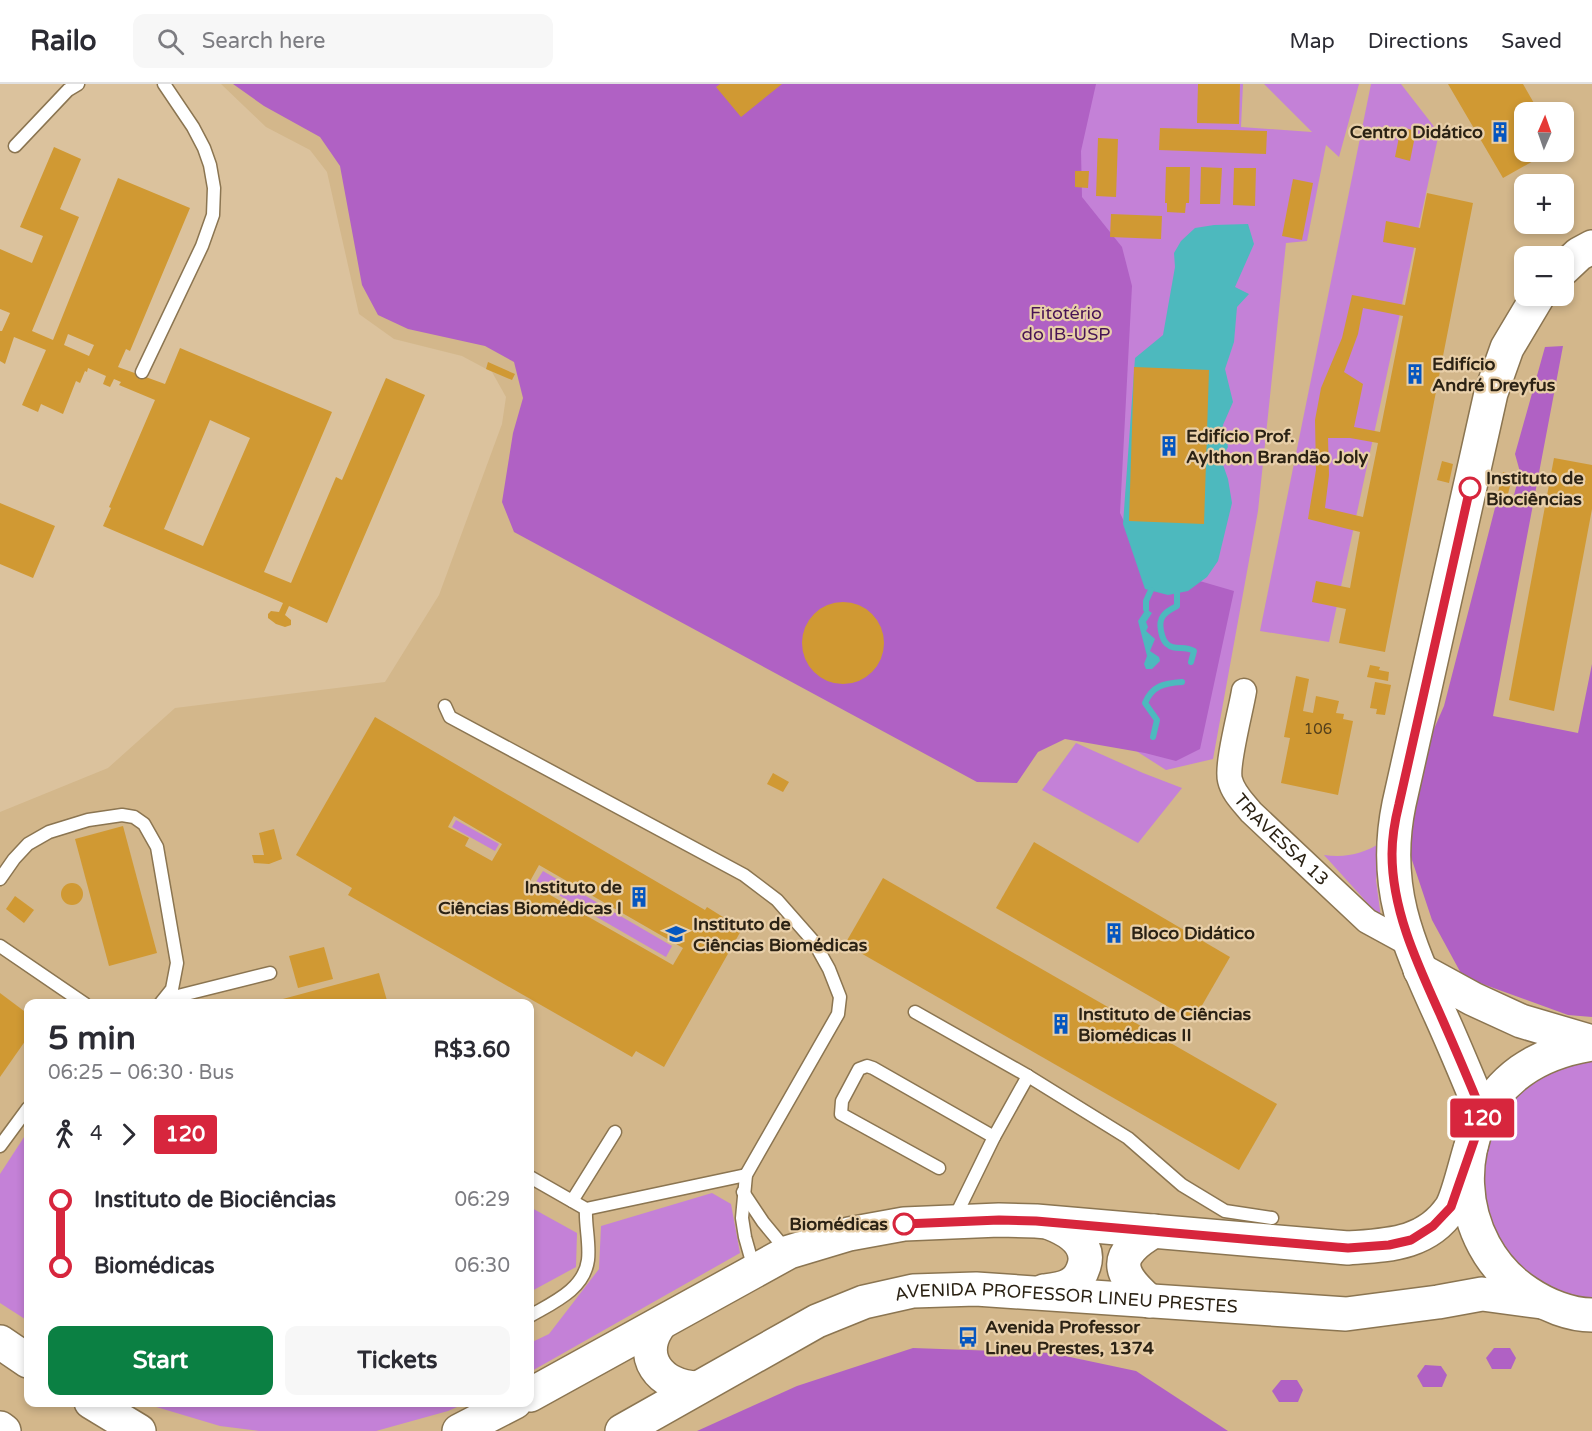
<!DOCTYPE html>
<meta charset="utf-8">
<style>
:root{--surface:#fff;--page:#f7f7f7;--text:#2b2b33;--muted:#7c7c81;--line:#e1e1e2;--accent:#0b8043}
body{margin:0;font-family:"Varela Round",sans-serif;background:var(--page);color:var(--text);height:100vh;display:flex;flex-direction:column;font-size:22px;white-space:nowrap}
*{box-sizing:border-box;margin:0}
p{font-size:20px;color:var(--muted)}
.icon{flex:none;width:33px;height:33px;fill:none;stroke:currentColor;stroke-width:2;stroke-linecap:round;stroke-linejoin:round}
.map{position:relative;flex:1;overflow:hidden}
.panel{position:absolute;left:24px;top:915px;width:510px;height:408px;display:flex;flex-direction:column;background:var(--surface);border-radius:12px;box-shadow:0 3px 9px #0003}
.panel>*{flex:none}
.badge{padding:0 12px;border-radius:4px;font-size:21px;line-height:39px}
.needle{width:39px;rotate:2deg}
.fabs{position:absolute;left:1514px;top:18px;display:grid;gap:12px}
.fabs a{display:grid;place-items:center;width:60px;height:60px;border-radius:12px;background:var(--surface);box-shadow:0 3px 9px #0003;font-size:30px}
.map>.badge{position:absolute;translate:-50% -50%;box-shadow:0 0 0 3px #fff}
.legs{display:flex;align-items:center;gap:9px;height:66px;padding:0 24px;font-size:20px}
.legs p{margin-inline-start:auto}
.head{display:flex;align-items:center;justify-content:space-between;height:102px;padding:0 24px}
h1{font-size:33px;font-weight:700;line-height:45px}
.button{display:flex;gap:12px;margin-top:auto;padding:12px 24px}
.button a{flex:1;height:69px;border-radius:12px;background:var(--accent);color:#fff;font-size:24px;font-weight:700;line-height:69px;text-align:center}
.button a+a{background:var(--page);color:var(--text)}
ul{padding:0 24px;list-style:none}
li{display:flex;align-items:center;gap:21px;height:66px;font-size:22px}
li i{display:grid;place-items:center;width:9px;height:100%;margin:0 8px;background:currentColor}
li i::after{content:'';width:15px;height:15px;margin:-8px;border:4px solid;border-radius:50%;background:var(--surface)}
li p{margin-inline-start:auto}
li:first-child i{background:linear-gradient(#0000 50%,currentColor 0)}
li:last-child i{background:linear-gradient(currentColor 50%,#0000 0)}
header{display:flex;align-items:center;gap:36px;box-sizing:border-box;height:84px;padding:0 30px;background:var(--surface);border-bottom:2px solid var(--line)}
header strong{font-size:28px}
nav{display:flex;gap:33px;margin-inline-start:auto;font-size:21px}
.search{width:420px;height:54px;background:var(--page);display:flex;align-items:center;gap:15px;box-sizing:border-box;padding:0 21px;border-radius:12px;color:var(--muted);font-size:22px}
.map>svg:first-child{display:block}
.built{fill:#d3b78b;fill-rule:evenodd}
.green{fill:#c481d7}
.forest{fill:#b061c4}
.water{fill:#4db9be}
.lines{fill:none;stroke-linecap:round;stroke-linejoin:round}
.stream{stroke:#4db9be;stroke-width:6}
.building{fill:#d09933;fill-rule:evenodd}
.lane-casing{stroke:#8b7551;stroke-width:15}
.street-casing{stroke:#8b7551;stroke-width:27}
.secondary-casing{stroke:#8b7551;stroke-width:36}
.lane{stroke:#fff;stroke-width:12}
.street{stroke:#fff;stroke-width:24}
.secondary{stroke:#fff;stroke-width:33}
.line-1-casing{stroke:#fff;stroke-width:14}
.line-1{stroke:#d7263d;stroke-width:9}
.stop-1-dot{fill:#fff;stroke:#d7263d;stroke-width:3}
.labels{text-anchor:middle;dominant-baseline:central;stroke-width:4.5;stroke-linejoin:round;paint-order:stroke}
.number-label{font-size:15px;fill:#54401c}
.poi-label{font-size:18px;font-weight:bold;fill:#2b2214;stroke:#e8cfa9;text-anchor:start}
.park-label{font-size:18px;fill:#471454;stroke:#e8cfa9}
.stop-label{font-size:18px;font-weight:bold;fill:#2b2214;stroke:#e8cfa9;text-anchor:start}
.street-label{font-size:18px;fill:#2b2214;stroke:#e8cfa9}
</style>
<header>
<strong>Railo</strong>
<div class="search"><svg class="icon" aria-label="search" viewBox="0 0 24 24"><circle cx="10" cy="10" r="6"/><path d="M15 15l6 6"/></svg>Search here</div>
<nav><a>Map</a><a>Directions</a><a>Saved</a></nav>
</header>
<div class="map">
<svg width="1592" height="1347" viewBox="0 0 1592 1347">
<rect width="100%" height="100%" fill="#dbc29d"/>
<!-- built -->
<path class="built" d="M 221,0 L 1592,0 L 1592,1347 L 0,1347 L 0,728 L 108,684 L 175,624 L 385,598 L 439,511 L 502,340 L 506,313 L 492,288 L 462,272 L 394,255 L 359,230 L 327,88 L 310,66 L 266,43 ZM 1524,28 L 1563,28 L 1563,68 L 1524,68 ZM 1524,100 L 1563,100 L 1563,140 L 1524,140 ZM 1524,172 L 1563,172 L 1563,212 L 1524,212 ZM 28,920 L 530,920 L 530,1318 L 28,1318 Z"/>
<!-- green -->
<g class="green">
<polygon points="1037,0 1243,0 1241,43 1312,48 1264,0 1359,0 1339,73 1326,61 1307,157 1286,159 1258,427 1213,675 1166,686 1119,656"/>
<polygon points="1371,0 1401,0 1439,49 1329,558 1260,547"/>
<polygon points="1076,659 1143,689 1182,704 1138,759 1042,706"/>
<polygon points="456,736 499,760 495,767 452,743"/>
<path d="M 1382,758 L 1376,796 L 1381,834 L 1324,771 C 1346,774 1363,770 1382,758 Z"/>
<polygon points="543,787 672,862 666,873 536,798"/>
<polygon points="1592,974 1592,1218 1566,1215 1531,1198 1484,1137 1482,1061 1498,1026 1525,998 1559,980"/>
<polygon points="28,1047 28,1237 0,1219 0,1090"/>
<polygon points="712,1109 731,1120 740,1169 530,1288 530,1259 549,1250 599,1185 601,1142"/>
<polygon points="530,1123 577,1149 576,1183 530,1208"/>
<polygon points="393,1318 398,1321 404,1318 466,1319 448,1327 376,1347 259,1347 220,1342 153,1322 148,1319"/>
</g>
<!-- forest -->
<g class="forest">
<polygon points="233,0 1096,0 1081,67 1082,113 1122,163 1132,202 1120,429 1142,475 1179,491 1234,507 1200,665 1176,677 1145,669 1065,655 1038,668 1017,699 977,698 514,448 502,418 513,349 523,314 514,278 485,262 408,245 378,231 362,201 340,82 320,53 264,22"/>
<polygon points="1563,262 1493,632 1578,649 1592,580 1592,933 1568,931 1463,893 1432,836 1407,761 1416,686 1444,622 1496,420 1509,421 1514,411 1520,388 1515,370 1545,263"/>
<polygon points="913,1264 1051,1269 1136,1287 1228,1347 697,1347 797,1302"/>
<polygon points="1494,1264 1510,1264 1516,1274 1511,1285 1492,1285 1486,1274"/>
<polygon points="1425,1281 1441,1282 1447,1291 1442,1303 1423,1303 1417,1292"/>
<polygon points="1281,1296 1297,1296 1303,1306 1298,1318 1279,1318 1272,1307"/>
</g>
<!-- water -->
<g class="water">
<polygon points="1248,140 1254,160 1235,203 1249,210 1237,223 1234,258 1225,285 1233,318 1223,341 1228,363 1221,375 1228,395 1232,419 1218,477 1207,493 1188,507 1168,511 1145,505 1123,440 1135,274 1163,251 1175,183 1174,169 1181,157 1195,144 1214,141"/>
<polygon points="1146,525 1152,529 1146,538 1148,543 1146,547 1155,555 1150,567 1159,573 1160,577 1152,585 1146,585 1144,580 1147,572 1138,537"/>
</g>
<g class="lines">
<!-- stream -->
<g class="stream">
<path d="M 1177,509 L 1177,522 C 1165,528 1158,533 1161,547 C 1162,552 1163,557 1167,560 C 1174,567 1185,561 1194,567 L 1191,578"/>
<polyline points="1146,525 1146,517 1151,506"/>
<path d="M 1153,653 L 1157,636 L 1145,619 C 1152,602 1164,599 1182,598"/>
</g>
</g>
<!-- building -->
<g class="building">
<polygon points="720,0 782,0 741,33 716,3"/>
<polygon points="1198,0 1240,0 1239,40 1197,39"/>
<polygon points="1448,0 1523,0 1539,28 1524,28 1524,68 1549,68 1503,94"/>
<polygon points="1401,43 1416,47 1410,77 1395,73"/>
<polygon points="1160,44 1267,47 1266,70 1159,66"/>
<polygon points="1098,54 1118,55 1116,113 1096,112"/>
<path d="M 54,63 L 81,75 L 60,125 L 79,133 L 32,247 L 53,256 L 118,94 L 190,124 L 130,267 L 126,265 L 118,283 L 165,300 L 180,264 L 332,328 L 264,488 L 291,499 L 336,393 L 342,396 L 386,294 L 425,311 L 327,539 L 289,522 L 285,531 L 291,536 L 291,541 L 285,543 L 276,540 L 268,534 L 268,530 L 271,527 L 279,528 L 283,519 L 103,442 L 111,424 L 109,423 L 155,316 L 119,301 L 121,298 L 114,295 L 110,303 L 103,300 L 106,292 L 88,284 L 87,288 L 85,287 L 80,299 L 76,297 L 63,330 L 41,320 L 38,328 L 22,321 L 46,266 L 14,253 L 5,280 L 0,277 L 0,247 L 2,247 L 10,229 L 0,225 L 0,165 L 32,179 L 43,152 L 20,143 ZM 68,250 L 94,261 L 89,272 L 64,261 ZM 210,336 L 250,354 L 203,462 L 164,445 Z"/>
<polygon points="1166,83 1190,83 1189,119 1186,119 1185,129 1167,128 1167,119 1165,119"/>
<polygon points="1201,83 1222,84 1220,120 1200,120"/>
<polygon points="1234,84 1256,84 1255,122 1233,121"/>
<polygon points="1075,87 1089,87 1088,104 1075,103"/>
<polygon points="1293,95 1313,99 1302,156 1282,152"/>
<path d="M 1427,109 L 1473,119 L 1385,568 L 1339,559 L 1346,525 L 1312,518 L 1316,497 L 1350,504 L 1360,448 L 1308,435 L 1316,386 L 1315,336 L 1321,304 L 1342,254 L 1352,211 L 1405,221 L 1416,164 L 1383,158 L 1386,137 L 1420,144 ZM 1363,224 L 1403,232 L 1380,348 L 1354,343 L 1363,300 L 1344,288 L 1358,250 ZM 1328,354 L 1350,354 L 1378,359 L 1363,433 L 1325,424 L 1329,391 Z"/>
<polygon points="1111,130 1162,132 1161,155 1110,153"/>
<polygon points="488,278 515,290 512,296 486,285"/>
<polygon points="1134,283 1209,286 1204,440 1129,437"/>
<polygon points="1554,374 1592,381 1592,425 1554,627 1509,616"/>
<polygon points="1442,377 1453,380 1449,399 1437,396"/>
<polygon points="1503,388 1513,390 1508,410 1498,408"/>
<polygon points="0,419 55,442 33,494 0,480"/>
<circle cx="843" cy="559" r="41"/>
<polygon points="1370,581 1380,583 1379,586 1389,588 1388,597 1367,593"/>
<polygon points="1296,592 1309,595 1303,627 1313,629 1316,612 1339,617 1336,629 1344,630 1343,635 1353,637 1338,711 1281,699 1290,654 1284,653"/>
<polygon points="1375,598 1391,601 1385,631 1376,630 1377,625 1370,624"/>
<path d="M 375,633 L 705,826 L 707,823 L 742,845 L 664,983 L 636,967 L 632,973 L 348,811 L 352,804 L 296,771 ZM 454,732 L 502,760 L 492,777 L 465,762 L 469,754 L 448,743 ZM 539,781 L 683,864 L 673,881 L 529,799 Z"/>
<polygon points="773,689 789,698 783,708 767,700"/>
<polygon points="123,742 157,869 109,882 75,755"/>
<polygon points="274,745 282,775 269,780 254,779 252,771 264,771 259,749"/>
<polygon points="1034,758 1230,873 1193,937 996,824"/>
<polygon points="883,794 1277,1020 1239,1086 845,860"/>
<circle cx="72" cy="810" r="11"/>
<polygon points="15,812 34,826 24,839 6,825"/>
<polygon points="324,863 333,895 298,904 289,872"/>
<polygon points="379,889 388,920 268,920 268,919"/>
<polygon points="0,909 28,930 28,953 0,993"/>
</g>
<g class="lines">
<!-- lane casing -->
<g class="lane-casing">
<g id="lane">
<polyline points="15,62 68,6 78,0"/>
<polyline points="142,288 202,162 213,131 214,104 210,81 204,64 193,43 164,0"/>
<polyline points="445,622 450,633 744,791 777,816 814,858 829,885 840,913 838,930 746,1091 742,1134 745,1153 754,1185"/>
<polyline points="0,795 14,775 28,760 49,748 88,736 122,731 134,733 144,740 157,763 177,879 172,905 160,920"/>
<polyline points="0,862 85,920"/>
<polyline points="166,915 270,889"/>
<polyline points="915,928 1028,992 1128,1054 1182,1101 1225,1127 1272,1134"/>
<polyline points="0,1062 28,1024"/>
<polyline points="939,1084 841,1030 842,1017 859,985 867,982 873,984 994,1053"/>
<polyline points="530,1093 586,1125 746,1091"/>
<polyline points="743,1108 763,1138 787,1167"/>
<polyline points="572,1117 615,1048"/>
<polyline points="954,1135 994,1053 1028,992"/>
<path d="M 530,1232 C 552,1219 584,1206 588,1176 C 590,1159 585,1141 586,1125"/>
</g>
</g>
<!-- street casing -->
<g class="street-casing">
<g id="street">
<path id="s1" d="M 1244,607 C 1241,626 1226,681 1230,696 C 1233,709 1243,718 1251,728 L 1367,837 L 1411,861"/>
</g>
</g>
<!-- secondary casing -->
<g class="secondary-casing">
<g id="secondary">
<polyline points="1563,185 1579,170 1592,163"/>
<polyline points="1420,886 1473,915 1521,937 1592,958"/>
<path d="M 1592,960 C 1566,964 1542,972 1521,987 C 1445,1042 1452,1160 1528,1209 C 1546,1221 1570,1231 1592,1231"/>
<path d="M 1483,1031 C 1469,997 1455,963 1440,930 C 1407,857 1382,802 1399,720 L 1491,309 L 1507,264 L 1538,212"/>
<path d="M 1044,1207 C 1053,1206 1064,1205 1071,1200 C 1078,1196 1082,1189 1084,1182 C 1091,1159 1068,1146 1050,1139"/>
<path d="M 1149,1217 C 1116,1188 1113,1171 1154,1147"/>
<path d="M 660,1240 C 636,1272 660,1303 697,1304"/>
<polyline points="0,1258 28,1277"/>
<path d="M 530,1311 L 789,1168 L 849,1150 L 904,1140 L 999,1136 L 1036,1137 L 1348,1164 C 1387,1161 1426,1161 1451,1124 C 1458,1113 1466,1077 1471,1062"/>
<polyline points="91,1318 139,1347"/>
<polyline points="0,1344 4,1347"/>
<polyline points="459,1347 515,1318"/>
<path id="s2" d="M 622,1347 L 817,1237 L 864,1218 L 913,1207 L 976,1205 L 1346,1230 L 1438,1218 L 1482,1210 L 1542,1218"/>
</g>
</g>
<!-- lane -->
<use href="#lane" class="lane"/>
<!-- street -->
<use href="#street" class="street"/>
<!-- secondary -->
<use href="#secondary" class="secondary"/>
</g>
<g class="lines">
<!-- line-1 casing -->
<g class="line-1-casing">
<path id="line-1" d="M 904,1140 L 999,1136 L 1036,1137 L 1348,1164 L 1389,1161 L 1411,1156 L 1433,1142 L 1451,1123 L 1483,1031 C 1469,997 1455,964 1440,930 C 1417,879 1392,826 1392,770 C 1392,753 1395,736 1399,720 L 1470,404"/>
</g>
<!-- line-1 -->
<use href="#line-1" class="line-1"/>
</g>
<!-- icons -->
<defs>
<g id="building-bare" transform="scale(1.62)"><path d="M-4-6H4V6H1V3H-1V6H-4ZM-2.5-4.3h1.7v1.8h-1.7ZM.8-4.3h1.7v1.8H.8ZM-2.5-1h1.7V.8h-1.7ZM.8-1h1.7V.8H.8Z" fill="#0556c0" stroke="#e8cfa9" stroke-width="2.5" paint-order="stroke"/></g>
<g id="university-bare" transform="scale(1.62)"><path d="M0-5L7-2L0 1L-7-2ZM-4 1L0 2.5L4 1V4Q0 6-4 4Z" fill="#0556c0" stroke="#e8cfa9" stroke-width="2.5" paint-order="stroke"/></g>
<g id="bus-bare" transform="scale(1.62)"><path d="M-5-6H5V4H4V6H2V4H-2V6H-4V4H-5ZM-3.5-4V0h7V-4ZM-3.5 1.2v1.5H-2V1.2ZM2 1.2v1.5H3.5V1.2Z" fill="#0556c0" stroke="#e8cfa9" stroke-width="2.5" paint-order="stroke"/></g>
</defs>
<g fill-rule="evenodd">
<use href="#building-bare" x="1500" y="48"/>
<use href="#building-bare" x="1415" y="290"/>
<use href="#building-bare" x="1169" y="362"/>
<use href="#building-bare" x="639" y="813"/>
<use href="#building-bare" x="1114" y="849"/>
<use href="#university-bare" x="676" y="850"/>
<use href="#building-bare" x="1061" y="940"/>
<use href="#bus-bare" x="968" y="1253"/>
</g>
<!-- markers -->
<g class="stop-1-dot">
<circle cx="1470" cy="404" r="10"/>
<circle cx="904" cy="1140" r="10"/>
</g>
<g class="labels">
<!-- number labels -->
<g class="number-label">
<text x="1318" y="645">106</text>
</g>
<!-- poi labels -->
<g class="poi-label">
<text x="1483" y="48" text-anchor="end">Centro Didático</text>
<text x="1432" y="280">Edifício<tspan x="1432" dy="21">André Dreyfus</tspan></text>
<text x="1186" y="352">Edifício Prof.<tspan x="1186" dy="21">Aylthon Brandão Joly</tspan></text>
<text x="622" y="803" text-anchor="end">Instituto de<tspan x="622" dy="21">Ciências Biomédicas I</tspan></text>
<text x="693" y="840">Instituto de<tspan x="693" dy="21">Ciências Biomédicas</tspan></text>
<text x="1131" y="849">Bloco Didático</text>
<text x="1078" y="930">Instituto de Ciências<tspan x="1078" dy="21">Biomédicas II</tspan></text>
<text x="985" y="1243">Avenida Professor<tspan x="985" dy="21">Lineu Prestes, 1374</tspan></text>
</g>
<!-- park labels -->
<g class="park-label">
<text x="1066" y="229">Fitotério<tspan x="1066" dy="21">do IB-USP</tspan></text>
</g>
<!-- stop labels -->
<g class="stop-label">
<text x="1486" y="394">Instituto de<tspan x="1486" dy="21">Biociências</tspan></text>
<text x="888" y="1140" text-anchor="end">Biomédicas</text>
</g>
<!-- street labels -->
<g class="street-label">
<text stroke="none"><textPath href="#s1" startOffset="170">TRAVESSA 13</textPath></text>
<text stroke="none"><textPath href="#s2" startOffset="478">AVENIDA PROFESSOR LINEU PRESTES</textPath></text>
</g>
</g>
</svg>
<div class="fabs">
<a><svg class="needle" viewBox="-14 -14 28 28"><path d="M0-13l5 13h-10z" fill="#e53935"/><path d="M0 13l5-13h-10z" fill="#7c7c81"/></svg></a>
<a>+</a>
<a>−</a>
</div>
<b class="badge" style="left:1482px;top:1034px;background:#d7263d;color:#fff">120</b>
<section class="panel">
<div class="head"><div><h1>5 min</h1><p>06:25 – 06:30 · Bus</p></div><b>R$3.60</b></div>
<div class="legs"><svg class="icon" aria-label="walk" viewBox="0 0 24 24"><circle cx="13" cy="4" r="2"/><path d="M13 8l-2 6 4 7M11 14l-3 7M7 12l3-4h3l4 4"/></svg>4<svg class="icon" aria-label="forward" viewBox="0 0 24 24"><path d="M9 5l7 7-7 7"/></svg><b class="badge" style="background:#d7263d;color:#fff">120</b></div>
<ul>
<li><i style="color:#d7263d"></i><b>Instituto de Biociências</b><p>06:29</p></li>
<li><i style="color:#d7263d"></i><b>Biomédicas</b><p>06:30</p></li>
</ul>
<div class="button"><a>Start</a><a>Tickets</a></div>
</section>
</div>
